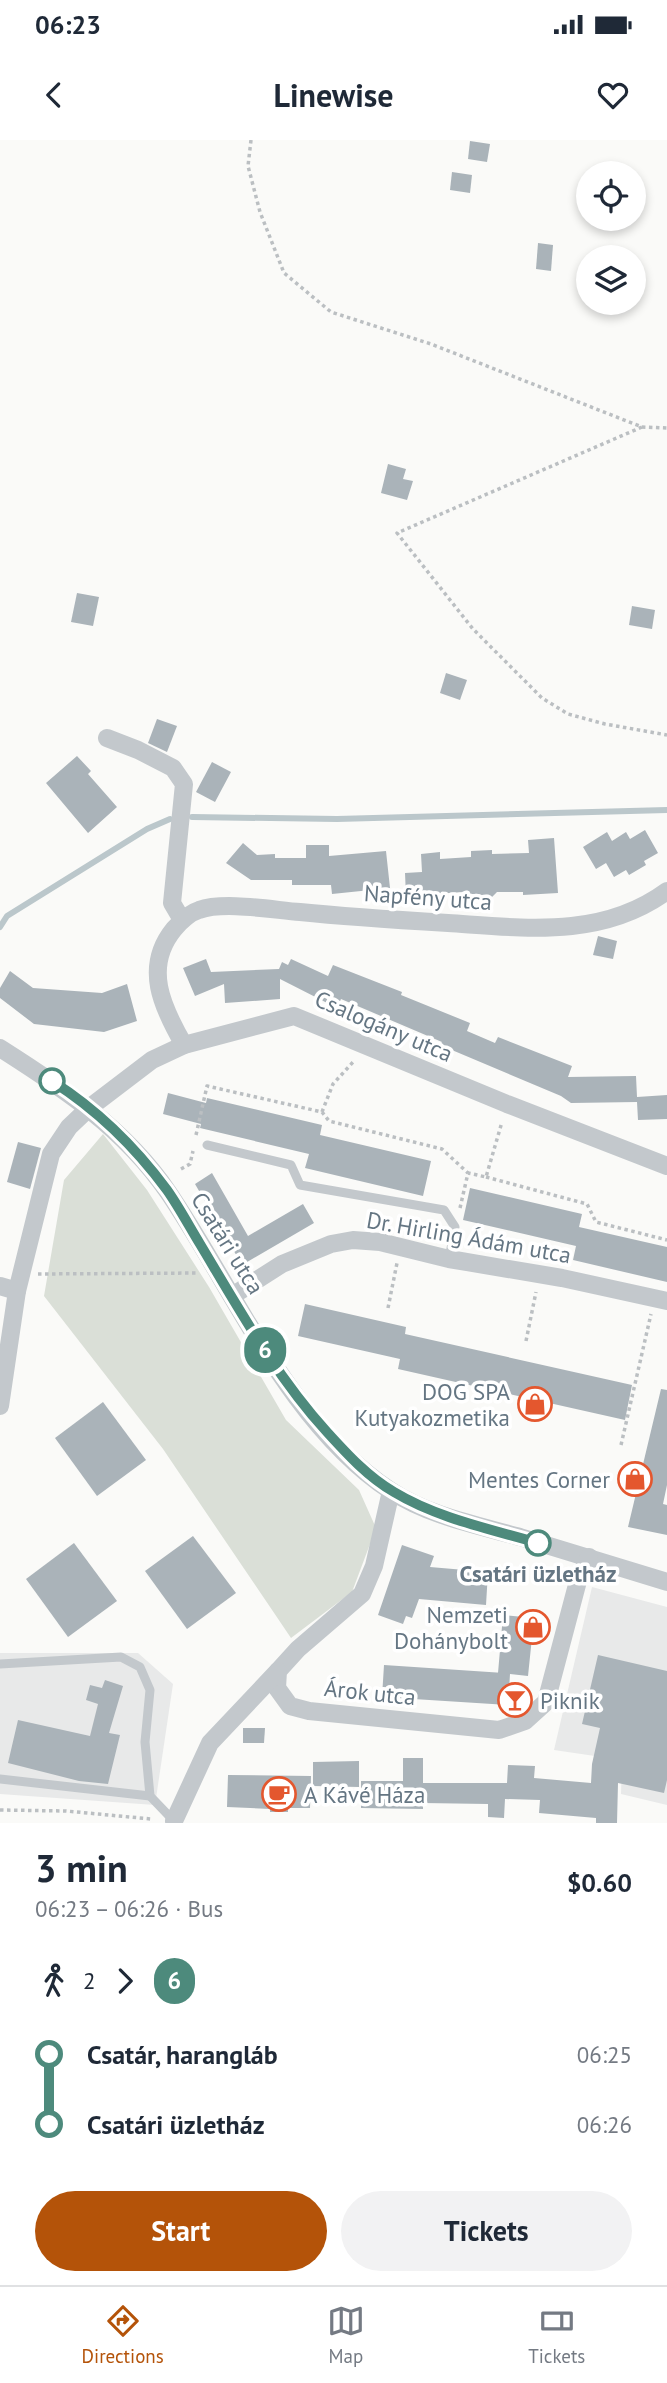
<!DOCTYPE html>
<meta charset="utf-8">
<style>
:root{--surface:#fff;--page:#f2f2f3;--text:#1f2937;--muted:#747a83;--line:#e0e1e3;--accent:#b45309}
body{margin:0;font-family:"PT Sans",sans-serif;background:var(--page);color:var(--text);height:100vh;display:flex;flex-direction:column;font-size:26px;white-space:nowrap}
*{box-sizing:border-box;margin:0}
p{font-size:23px;color:var(--muted)}
.icon{flex:none;width:38px;height:38px;fill:none;stroke:currentColor;stroke-width:2;stroke-linecap:round;stroke-linejoin:round}
.map{position:relative;height:1683px;overflow:hidden}
.side{display:flex;flex-direction:column;background:var(--surface);flex:1}
.side>*{flex:none}
.badge{padding:0 14px;border-radius:23px;font-size:24px;line-height:46px}
.controls{position:absolute;left:576px;top:21px;display:grid;gap:14px}
.controls a{display:grid;place-items:center;width:70px;height:70px;border-radius:50%;background:var(--surface);box-shadow:0 4px 10px #0003;font-size:35px}
.map>.badge{position:absolute;translate:-50% -50%;box-shadow:0 0 0 4px #fff}
.legs{display:flex;align-items:center;gap:10px;height:77px;padding:0 35px;font-size:23px}
.legs p{margin-inline-start:auto}
.head{display:flex;align-items:center;justify-content:space-between;height:119px;padding:0 35px}
h1{font-size:38px;font-weight:600;line-height:52px}
.action{display:flex;gap:14px;margin-top:auto;padding:14px 35px}
.action a{flex:1;height:80px;border-radius:42px;background:var(--accent);color:#fff;font-size:28px;font-weight:600;line-height:80px;text-align:center}
.action a+a{background:var(--page);color:var(--text)}
ul{padding:0 35px;list-style:none}
li{display:flex;align-items:center;gap:24px;height:70px;font-size:26px}
li i{display:grid;place-items:center;width:10px;height:100%;margin:0 9px;background:currentColor}
li i::after{content:'';width:18px;height:18px;margin:-9px;border:5px solid;border-radius:50%;background:var(--surface)}
li p{margin-inline-start:auto}
li:first-child i{background:linear-gradient(#0000 50%,currentColor 0)}
li:last-child i{background:linear-gradient(currentColor 50%,#0000 0)}
.status{display:flex;justify-content:space-between;align-items:center;height:49px;padding:0 35px;background:var(--surface);direction:ltr}
.status svg{height:19px;fill:currentColor}
header{display:flex;justify-content:space-between;align-items:center;height:91px;padding:0 35px;background:var(--surface);font-size:32px;font-weight:600}
.tabs{display:flex;justify-content:space-around;align-items:center;height:98px;border-top:2px solid var(--line);background:var(--surface);font-size:19px;color:var(--muted)}
.tabs a{display:grid;justify-items:center;gap:4px}
.tabs .current{color:var(--accent)}
.map>svg:first-child{display:block}
.built{fill:#e8e9e9}
.green{fill:#dadfd7}
.lines{fill:none;stroke-linecap:round;stroke-linejoin:round}
.stream{stroke:#bbc7cb;stroke-width:6}
.building{fill:#aab3b9}
.path{stroke:#bbbfc2;stroke-width:3.5;stroke-dasharray:3.5 3.5;stroke-linecap:butt}
.service{stroke:#c3c8cc;stroke-width:9}
.minor{stroke:#c3c8cc;stroke-width:18}
.line-1-casing{stroke:#fff;stroke-width:16}
.line-1{stroke:#4d8a7c;stroke-width:10}
.stop-1-dot{fill:#fff;stroke:#4d8a7c;stroke-width:3.5}
.labels{text-anchor:middle;dominant-baseline:central;stroke-width:7;stroke-linejoin:round;paint-order:stroke}
.street-label{font-size:23px;fill:#657683;stroke:#fff}
.poi-label{font-size:23px;fill:#657683;stroke:#fff;text-anchor:end}
.stop-label{font-size:23px;font-weight:bold;fill:#657683;stroke:#fff}
</style>
<div class="status"><b>06:23</b><svg viewBox="0 0 49 12"><path d="M0 12V9h3v3zM5 12V6h3v6zM10 12V3h3v9zM15 12V0h3v12zM26 1h20v11H26zM47 4h2v5h-2z"/></svg></div>
<header><svg class="icon" aria-label="back" viewBox="0 0 24 24"><path d="M15 5l-7 7 7 7"/></svg>Linewise<svg class="icon" aria-label="heart" viewBox="0 0 24 24"><path d="M12 20l-8-8c-3-5 5-10 8-4 3-6 11-1 8 4z"/></svg></header>
<div class="map">
<svg width="667" height="1683" viewBox="0 0 667 1683">
<rect width="100%" height="100%" fill="#fafaf8"/>
<!-- built -->
<g class="built">
<polygon points="592,1447 667,1467 667,1665 621,1654 622,1620 554,1610"/>
<polygon points="0,1513 138,1513 173,1544 155,1665 0,1654"/>
</g>
<!-- green -->
<polygon class="green" points="103,994 147,1050 209,1147 286,1280 359,1350 376,1388 352,1452 291,1498 163,1309 44,1156 64,1040"/>
<g class="lines">
<!-- stream -->
<g class="stream">
<polyline points="192,677 337,679 667,670"/>
<polyline points="0,787 7,776 147,689 170,679"/>
</g>
</g>
<!-- building -->
<g class="building">
<polygon points="470,1 490,4 487,22 468,19"/>
<polygon points="452,32 472,35 470,53 450,50"/>
<polygon points="538,103 553,105 551,131 536,129"/>
<polygon points="388,324 406,329 403,339 413,341 407,360 381,353"/>
<polygon points="77,453 99,457 93,486 71,482"/>
<polygon points="632,466 655,470 652,489 629,485"/>
<polygon points="446,533 467,540 460,560 440,553"/>
<polygon points="157,579 177,586 167,612 148,603"/>
<polygon points="77,616 91,631 88,634 117,667 88,693 46,643"/>
<polygon points="212,622 231,632 215,662 196,652"/>
<polygon points="645,690 658,713 644,721 646,725 629,735 626,730 614,737 606,723 596,729 583,707 607,692 612,701 626,692 630,699"/>
<polygon points="554,698 558,753 523,755 523,752 497,752 487,762 479,760 475,754 463,754 463,752 406,756 405,733 422,732 421,714 440,712 440,719 471,717 471,711 492,710 492,714 529,713 528,700"/>
<polygon points="243,703 257,715 275,714 275,718 306,718 306,705 329,705 329,716 386,711 390,748 332,754 331,745 292,745 292,740 251,740 226,723"/>
<polygon points="598,796 617,801 613,819 593,815"/>
<polygon points="206,819 211,832 279,829 282,822 288,825 291,819 328,836 333,825 402,852 401,855 470,883 467,891 495,903 498,897 572,926 568,937 636,936 637,957 667,955 667,979 638,980 637,962 571,963 561,956 440,905 442,902 341,859 337,868 280,839 280,859 225,863 224,844 195,856 183,828"/>
<polygon points="10,831 33,848 102,853 127,844 137,881 104,892 34,884 0,858 0,848"/>
<polygon points="168,953 206,963 207,958 322,985 320,995 431,1021 423,1056 305,1028 309,1014 200,988 201,984 163,974"/>
<polygon points="18,1002 41,1008 30,1049 7,1042"/>
<polygon points="212,1033 248,1096 303,1064 314,1083 242,1125 195,1044"/>
<polygon points="470,1048 582,1074 579,1087 667,1107 667,1142 573,1120 576,1106 463,1080"/>
<polygon points="305,1164 406,1187 405,1194 632,1245 625,1280 398,1229 400,1219 298,1196"/>
<polygon points="661,1249 667,1250 667,1345 663,1364 667,1365 667,1395 628,1387"/>
<polygon points="103,1262 146,1320 97,1356 55,1298"/>
<polygon points="193,1396 236,1453 187,1489 145,1431"/>
<polygon points="74,1403 117,1461 68,1497 26,1439"/>
<polygon points="402,1405 434,1416 430,1427 488,1432 486,1465 419,1459 412,1478 406,1476 403,1484 378,1475"/>
<polygon points="503,1475 534,1478 528,1536 510,1534 508,1565 382,1557 384,1525 504,1533 498,1533"/>
<polygon points="598,1515 667,1531 667,1640 664,1653 618,1643 617,1683 596,1683 596,1678 539,1673 540,1660 505,1659 504,1678 488,1677 488,1664 423,1663 423,1669 361,1668 361,1641 403,1641 403,1618 423,1618 423,1643 507,1643 508,1625 535,1626 534,1638 591,1643 592,1624 600,1588 582,1584"/>
<polygon points="105,1540 123,1546 109,1593 120,1595 108,1644 79,1641 8,1623 18,1580 90,1596 98,1564 86,1560 90,1545 102,1548"/>
<polygon points="243,1588 265,1588 264,1603 243,1603"/>
<polygon points="359,1621 359,1647 313,1646 313,1622"/>
<polygon points="228,1635 311,1636 310,1668 288,1668 288,1672 270,1672 270,1669 227,1667"/>
</g>
<g class="lines">
<!-- path -->
<g class="path">
<polyline points="251,0 248,26 260,72 284,133 331,172 431,204 642,287 667,288"/>
<polyline points="642,287 397,393 473,489 542,558 568,574 605,584 667,595"/>
<polyline points="322,972 333,944 354,921"/>
<polyline points="196,995 207,946 322,972 329,981 442,1009 468,1033"/>
<polyline points="181,1029 190,1024 193,1011"/>
<polyline points="486,1037 587,1064 596,1082 667,1100"/>
<polyline points="460,1068 468,1033 486,1037 502,982"/>
<polyline points="38,1134 199,1133"/>
<polyline points="388,1168 397,1123"/>
<polyline points="526,1201 536,1152"/>
<polyline points="621,1305 651,1174"/>
<polyline points="0,1670 66,1671 151,1679"/>
</g>
<!-- service -->
<g class="service">
<polyline points="207,1005 291,1025 300,1045 444,1070 455,1087 449,1119"/>
<polyline points="0,1524 121,1517 140,1527 150,1550 145,1602 150,1656 174,1681"/>
<polyline points="0,1639 150,1656"/>
</g>
<!-- minor -->
<g class="minor">
<polyline points="107,598 138,610 173,628 184,644 172,763 182,780"/>
<path d="M 184,905 C 162,867 143,827 174,789 C 181,781 189,773 199,770 C 224,761 273,770 300,772 C 349,777 398,780 448,783 C 524,788 602,799 667,751"/>
<path d="M 0,908 C 63,948 125,989 168,1052 C 234,1149 290,1285 391,1351 C 429,1376 477,1385 520,1397 C 569,1412 618,1427 667,1442"/>
<polyline points="0,1146 17,1151"/>
<polyline points="232,1156 282,1124 331,1104 353,1100 380,1102 449,1119 562,1138 667,1161"/>
<polyline points="0,1266 17,1151 51,1014 69,987 89,968 152,920 184,905 294,876 507,964 667,1026"/>
<polyline points="391,1351 374,1426 362,1454 298,1509 278,1531 277,1548 290,1566 309,1571 499,1590 525,1581 546,1562 578,1441 589,1417"/>
<polyline points="174,1681 210,1603 278,1531"/>
</g>
</g>
<g class="lines">
<!-- line-1 casing -->
<g class="line-1-casing">
<path id="line-1" d="M 52,941 C 96,969 136,1008 167,1050 C 179,1067 189,1086 200,1104 C 239,1169 276,1236 327,1292 C 347,1314 368,1337 394,1352 C 437,1378 490,1389 538,1403"/>
</g>
<!-- line-1 -->
<use href="#line-1" class="line-1"/>
</g>
<!-- icons -->
<defs>
<g id="shop-ring" transform="scale(1.75)"><circle r="9.5" fill="#fff" stroke="#e4572e" stroke-width="1.5"/><path d="M-5-2.5h2.3a2.7 3.5 0 0 1 5.4 0H5L5.5 6h-11ZM-1.5-2.5h3a1.5 2.3 0 0 0-3 0Z" fill="#e4572e"/></g>
<g id="bar-ring" transform="scale(1.75)"><circle r="9.5" fill="#fff" stroke="#e4572e" stroke-width="1.5"/><path d="M-6-5H6L.8 .8V4.5H3.5V6h-7V4.5H-.8V.8Z" fill="#e4572e"/></g>
<g id="cafe-ring" transform="scale(1.75)"><circle r="9.5" fill="#fff" stroke="#e4572e" stroke-width="1.5"/><path d="M-5.5-4.5H6V0H3Q3 3.5 0 3.5H-2.5Q-5.5 3.5-5.5 0ZM3-3.2v2h1.7v-2ZM-6 4.5H4V6H-6Z" fill="#e4572e"/></g>
</defs>
<g fill-rule="evenodd">
<use href="#shop-ring" x="535" y="1264"/>
<use href="#shop-ring" x="635" y="1339"/>
<use href="#shop-ring" x="533" y="1487"/>
<use href="#bar-ring" x="515" y="1560"/>
<use href="#cafe-ring" x="279" y="1654"/>
</g>
<!-- markers -->
<g class="stop-1-dot">
<circle cx="52" cy="941" r="12"/>
<circle cx="538" cy="1403" r="12"/>
</g>
<g class="labels">
<!-- street labels -->
<g class="street-label">
<text transform="translate(428 757) rotate(4)">Napfény utca</text>
<text transform="translate(384 886) rotate(23)">Csalogány utca</text>
<text transform="translate(469 1097) rotate(10)">Dr. Hirling Ádám utca</text>
<text transform="translate(228 1103) rotate(58)">Csatári utca</text>
<text transform="translate(370 1552) rotate(6)">Árok utca</text>
</g>
<!-- poi labels -->
<g class="poi-label">
<text x="510" y="1251">DOG SPA<tspan x="510" dy="26">Kutyakozmetika</tspan></text>
<text x="610" y="1339">Mentes Corner</text>
<text x="508" y="1474">Nemzeti<tspan x="508" dy="26">Dohánybolt</tspan></text>
<text x="540" y="1560" text-anchor="start">Piknik</text>
<text x="304" y="1654" text-anchor="start">A Kávé Háza</text>
</g>
<!-- stop labels -->
<g class="stop-label">
<text x="538" y="1433">Csatári üzletház</text>
</g>
</g>
</svg>
<div class="controls">
<a><svg class="icon" aria-label="locate" viewBox="0 0 24 24"><circle cx="12" cy="12" r="6"/><path d="M12 2v4M12 18v4M2 12h4M18 12h4"/></svg></a>
<a><svg class="icon" aria-label="layers" viewBox="0 0 24 24"><path d="M12 4l9 5-9 5-9-5zM3 14l9 5 9-5"/></svg></a>
</div>
<b class="badge" style="left:265px;top:1210px;background:#4d8a7c;color:#fff">6</b>
</div>
<section class="side">
<div class="head"><div><h1>3 min</h1><p>06:23 – 06:26 · Bus</p></div><b>$0.60</b></div>
<div class="legs"><svg class="icon" aria-label="walk" viewBox="0 0 24 24"><circle cx="13" cy="4" r="2"/><path d="M13 8l-2 6 4 7M11 14l-3 7M7 12l3-4h3l4 4"/></svg>2<svg class="icon" aria-label="forward" viewBox="0 0 24 24"><path d="M9 5l7 7-7 7"/></svg><b class="badge" style="background:#4d8a7c;color:#fff">6</b></div>
<ul>
<li><i style="color:#4d8a7c"></i><b>Csatár, harangláb</b><p>06:25</p></li>
<li><i style="color:#4d8a7c"></i><b>Csatári üzletház</b><p>06:26</p></li>
</ul>
<div class="action"><a>Start</a><a>Tickets</a></div>
</section>
<nav class="tabs">
<a class="current"><svg class="icon" aria-label="directions" viewBox="0 0 24 24"><path d="M12 3l9 9-9 9-9-9zM9 14v-3h6M13 9l2 2-2 2"/></svg>Directions</a>
<a><svg class="icon" aria-label="map" viewBox="0 0 24 24"><path d="M3 6l6-2 6 2 6-2v14l-6 2-6-2-6 2zM9 4v14M15 6v14"/></svg>Map</a>
<a><svg class="icon" aria-label="tickets" viewBox="0 0 24 24"><path d="M3 7h18v10H3zM15 7v10"/></svg>Tickets</a>
</nav>
